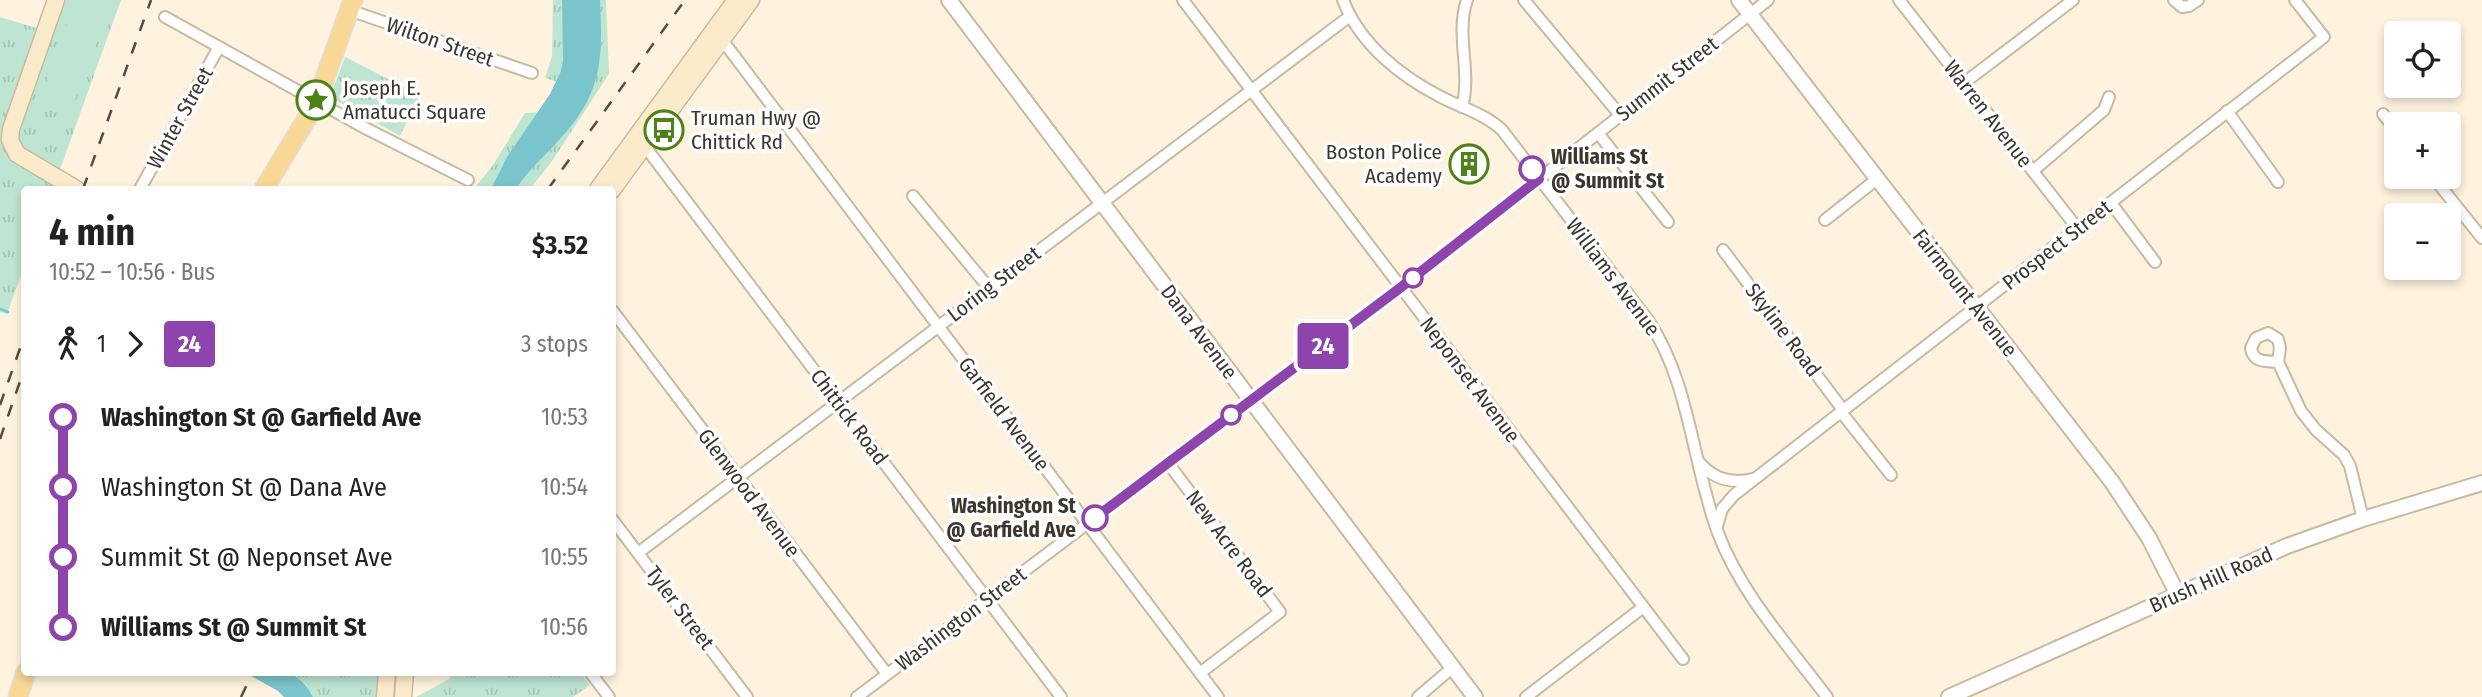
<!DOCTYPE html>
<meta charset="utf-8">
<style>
:root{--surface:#fff;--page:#f2f2f2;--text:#222;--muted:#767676}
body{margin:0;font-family:"Fira Sans Condensed",sans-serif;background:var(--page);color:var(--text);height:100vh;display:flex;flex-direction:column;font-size:26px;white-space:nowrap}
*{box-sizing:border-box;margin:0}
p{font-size:23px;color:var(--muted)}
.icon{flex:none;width:38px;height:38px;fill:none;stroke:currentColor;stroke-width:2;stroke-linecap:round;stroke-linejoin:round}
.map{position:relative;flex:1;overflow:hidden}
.side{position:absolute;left:21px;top:186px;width:595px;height:490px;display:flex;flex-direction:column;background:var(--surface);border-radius:7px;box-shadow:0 4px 10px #0003}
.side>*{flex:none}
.badge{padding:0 14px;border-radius:5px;font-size:24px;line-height:46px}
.controls{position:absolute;left:2384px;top:21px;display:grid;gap:14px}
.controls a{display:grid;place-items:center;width:77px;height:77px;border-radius:7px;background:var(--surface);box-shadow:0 4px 10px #0003;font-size:35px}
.map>.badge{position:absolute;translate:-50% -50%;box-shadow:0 0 0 4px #fff}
.legs{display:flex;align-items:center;gap:10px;height:77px;padding:0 28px;font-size:23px}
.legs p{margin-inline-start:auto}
.headline{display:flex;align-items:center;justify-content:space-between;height:119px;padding:0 28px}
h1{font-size:38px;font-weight:700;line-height:52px}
ul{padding:0 28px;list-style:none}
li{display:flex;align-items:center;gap:24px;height:70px;font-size:26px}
li i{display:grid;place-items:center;width:10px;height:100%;margin:0 9px;background:currentColor}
li i::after{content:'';width:18px;height:18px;margin:-9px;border:5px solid;border-radius:50%;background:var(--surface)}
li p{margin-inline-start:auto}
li:first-child i{background:linear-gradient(#0000 50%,currentColor 0)}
li:last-child i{background:linear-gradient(currentColor 50%,#0000 0)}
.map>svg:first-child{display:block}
.park{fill:url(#park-tufts)}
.garden{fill:#bee5d2}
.water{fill:#7ac5cd}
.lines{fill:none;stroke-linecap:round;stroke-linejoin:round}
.stream{stroke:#7ac5cd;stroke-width:2.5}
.minor-casing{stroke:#c7baa1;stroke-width:14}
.tertiary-casing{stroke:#c7baa1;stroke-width:18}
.secondary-casing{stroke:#c7baa1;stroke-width:19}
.primary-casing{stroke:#e0dfdd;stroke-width:21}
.minor{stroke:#fff;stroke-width:10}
.tertiary{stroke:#fff;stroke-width:14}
.secondary{stroke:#fcebca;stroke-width:16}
.primary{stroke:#f9d795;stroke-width:18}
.rail{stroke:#534c41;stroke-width:2.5;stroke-dasharray:12 12;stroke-linecap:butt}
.line-1-casing{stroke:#fff;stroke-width:16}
.line-1{stroke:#8e44ad;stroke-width:10}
.stop-1-dot{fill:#fff;stroke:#8e44ad;stroke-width:3.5}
.labels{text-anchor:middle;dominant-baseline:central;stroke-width:7;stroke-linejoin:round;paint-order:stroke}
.street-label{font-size:21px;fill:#3c362c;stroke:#fff}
.poi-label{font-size:21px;fill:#3c362c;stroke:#fff;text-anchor:start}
.stop-label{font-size:21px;font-weight:bold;fill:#3c362c;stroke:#fff;text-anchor:start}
</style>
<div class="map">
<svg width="2482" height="697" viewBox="0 0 2482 697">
<defs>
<pattern id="park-tufts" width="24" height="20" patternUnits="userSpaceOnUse" patternTransform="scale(1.75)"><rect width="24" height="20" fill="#bee5d2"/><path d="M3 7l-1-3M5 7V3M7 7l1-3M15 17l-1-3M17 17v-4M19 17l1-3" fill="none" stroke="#a4c5b4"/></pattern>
</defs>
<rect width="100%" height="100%" fill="#fff3df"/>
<!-- park -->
<g class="park">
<polygon points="65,0 121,0 53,189 24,189 24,267 7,314 0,312 0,17 53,33"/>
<polygon points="553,0 606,0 609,74 552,161 530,189 474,189 493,165 525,113 544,112 562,83 545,78 552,56"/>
<polygon points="345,57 420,95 400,136 330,97"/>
<polygon points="291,672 380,672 378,697 313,697 305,684"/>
<polygon points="447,672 580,672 590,685 573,697 416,697 451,678"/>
</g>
<!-- garden -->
<polygon class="garden" points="75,0 94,0 106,11 95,43 97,50 94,59 89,61 69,117 38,106 68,21 66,19 71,5 74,4"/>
<!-- water -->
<g class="water">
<path d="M 562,0 L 600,0 C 603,60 602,94 559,140 C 544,157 528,170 516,189 L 491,189 L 507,157 L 550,94 L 561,71 L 563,60 Z"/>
<path d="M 244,672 C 276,672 296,664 313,697 L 284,697 L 278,691 Z"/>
</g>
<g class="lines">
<!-- stream -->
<polyline class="stream" points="0,309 8,312"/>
<!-- minor casing -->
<g class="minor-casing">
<g id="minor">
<polyline points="1183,0 1683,659"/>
<path d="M 1343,0 C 1360,44 1400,76 1441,97 C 1462,108 1485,114 1502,130 L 1648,320 C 1690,382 1692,463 1718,533 C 1741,594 1788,645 1827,697"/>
<polyline points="1524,0 1620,115"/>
<polyline points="1899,0 2078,229"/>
<polyline points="2174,0 2182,7 2189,6 2198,0"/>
<polyline points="349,10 532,73"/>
<polyline points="165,17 363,127 468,180"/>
<polyline points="720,37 1218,697"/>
<polyline points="1964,83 2073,0"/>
<path d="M 1462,107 C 1472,72 1455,35 1467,0"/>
<polyline points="2227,111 2278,182"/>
<polyline points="2383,114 2396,130"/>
<polyline points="1598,133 1668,222"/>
<polyline points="639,142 650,153 1061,697"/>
<polyline points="2033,171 2104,110 2109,97"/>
<polyline points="2433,177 2482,238"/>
<polyline points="140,189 219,47"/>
<polyline points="913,196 989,288"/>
<polyline points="2111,203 2155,262"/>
<polyline points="1825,220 1877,179"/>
<polyline points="1723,250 1843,410"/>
<polyline points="612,310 887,674"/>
<path d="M 2278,362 C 2266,361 2253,363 2251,348 L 2256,338 L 2268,333 L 2278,339 L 2280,348 L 2278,362 L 2301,411 L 2316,430 L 2344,455 L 2350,466 L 2363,519"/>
<polyline points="1841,412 1891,475"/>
<path d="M 1699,462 C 1713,479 1732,484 1753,479"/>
<polyline points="1168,463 1280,612 1200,673"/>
<polyline points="612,519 747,697"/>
<polyline points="1717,526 1722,509 1734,495 2324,37 2295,0"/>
<polyline points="638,553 1350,16"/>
<polyline points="590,672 609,697"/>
<polyline points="857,697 1400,288 1768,0"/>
<polyline points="1418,697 1452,668"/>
<polyline points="1526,697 1642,608"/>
</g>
</g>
<!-- tertiary casing -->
<g class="tertiary-casing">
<g id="tertiary">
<polyline points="949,0 1475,697"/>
<polyline points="1739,0 2112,482 2149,538 2178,595"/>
<polyline points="1949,697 2287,546 2363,519 2482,483"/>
</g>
</g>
<!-- secondary casing -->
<g class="secondary-casing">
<g id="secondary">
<polyline points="56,0 11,129 10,140 17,154 76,189"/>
<polyline points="598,189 736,0"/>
<polyline points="612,190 751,0"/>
<polyline points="385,697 387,672"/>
<polyline points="403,697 405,672"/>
</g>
</g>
<!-- primary casing -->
<g class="primary-casing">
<g id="primary">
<polyline points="264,189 309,115 321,89 353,0"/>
<polyline points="18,697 26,672"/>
</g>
</g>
<!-- minor -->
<use href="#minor" class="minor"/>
<!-- tertiary -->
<use href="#tertiary" class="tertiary"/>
<!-- secondary -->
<use href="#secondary" class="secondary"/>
<!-- primary -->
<use href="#primary" class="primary"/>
<!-- rail -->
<g class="rail">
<polyline points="83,189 151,0"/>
<polyline points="548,189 685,0"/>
<polyline points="0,405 24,337"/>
<polyline points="0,439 24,370"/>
<polyline points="241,697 253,672"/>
</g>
</g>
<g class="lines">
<!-- line-1 casing -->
<g class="line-1-casing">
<polyline id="line-1" points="1095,518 1400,288 1539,179 1532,169"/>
</g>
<!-- line-1 -->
<use href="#line-1" class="line-1"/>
</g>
<!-- icons -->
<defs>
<g id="sight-ring" transform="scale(2.0125)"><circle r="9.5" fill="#fff" stroke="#4d8218" stroke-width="1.5"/><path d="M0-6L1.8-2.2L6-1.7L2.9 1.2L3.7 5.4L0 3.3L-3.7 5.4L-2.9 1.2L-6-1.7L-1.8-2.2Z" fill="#4d8218"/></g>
<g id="bus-ring" transform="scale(2.0125)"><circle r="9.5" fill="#fff" stroke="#4d8218" stroke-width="1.5"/><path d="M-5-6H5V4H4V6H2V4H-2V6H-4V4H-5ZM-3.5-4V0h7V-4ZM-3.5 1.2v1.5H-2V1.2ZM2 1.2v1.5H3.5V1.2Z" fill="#4d8218"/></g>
<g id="building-ring" transform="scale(2.0125)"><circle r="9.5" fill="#fff" stroke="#4d8218" stroke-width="1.5"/><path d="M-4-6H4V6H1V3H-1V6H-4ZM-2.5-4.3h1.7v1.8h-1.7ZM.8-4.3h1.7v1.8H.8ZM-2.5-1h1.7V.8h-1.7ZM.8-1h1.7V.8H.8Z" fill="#4d8218"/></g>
</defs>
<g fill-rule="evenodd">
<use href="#sight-ring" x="316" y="100"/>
<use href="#bus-ring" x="664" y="130"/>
<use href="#building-ring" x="1469" y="164"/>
</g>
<!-- markers -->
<g class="stop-1-dot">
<circle cx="1532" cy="169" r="12"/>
<circle cx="1413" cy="278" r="9"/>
<circle cx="1231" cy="415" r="9"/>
<circle cx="1095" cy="518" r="12"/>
</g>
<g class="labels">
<!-- street labels -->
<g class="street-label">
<text transform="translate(440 42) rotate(19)">Wilton Street</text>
<text transform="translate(1667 79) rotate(-38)">Summit Street</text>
<text transform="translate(1988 114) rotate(52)">Warren Avenue</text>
<text transform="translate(180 118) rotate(-61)">Winter Street</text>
<text transform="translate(2057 245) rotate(-38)">Prospect Street</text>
<text transform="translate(1613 277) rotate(53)">Williams Avenue</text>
<text transform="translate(994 284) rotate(-37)">Loring Street</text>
<text transform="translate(1965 293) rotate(52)">Fairmount Avenue</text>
<text transform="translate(1783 330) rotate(53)">Skyline Road</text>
<text transform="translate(1199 332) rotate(53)">Dana Avenue</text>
<text transform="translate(1470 380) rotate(53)">Neponset Avenue</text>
<text transform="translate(1004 414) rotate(53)">Garfield Avenue</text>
<text transform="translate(849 417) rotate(53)">Chittick Road</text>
<text transform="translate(749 493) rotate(53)">Glenwood Avenue</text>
<text transform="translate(1229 544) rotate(53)">New Acre Road</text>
<text transform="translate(2211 580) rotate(-24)">Brush Hill Road</text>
<text transform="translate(680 608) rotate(53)">Tyler Street</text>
<text transform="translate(961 619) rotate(-37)">Washington Street</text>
</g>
<!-- poi labels -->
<g class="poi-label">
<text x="343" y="88">Joseph E.<tspan x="343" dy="24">Amatucci Square</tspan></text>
<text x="691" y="118">Truman Hwy @<tspan x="691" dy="24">Chittick Rd</tspan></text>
<text x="1442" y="152" text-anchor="end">Boston Police<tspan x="1442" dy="24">Academy</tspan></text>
</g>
<!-- stop labels -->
<g class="stop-label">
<text x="1551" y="157">Williams St<tspan x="1551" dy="24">@ Summit St</tspan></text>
<text x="1076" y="506" text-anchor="end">Washington St<tspan x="1076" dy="24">@ Garfield Ave</tspan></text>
</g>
</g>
</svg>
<div class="controls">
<a><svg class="icon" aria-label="locate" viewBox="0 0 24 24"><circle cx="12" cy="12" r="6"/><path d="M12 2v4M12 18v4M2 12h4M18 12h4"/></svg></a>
<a>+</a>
<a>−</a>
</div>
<b class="badge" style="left:1323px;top:346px;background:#8e44ad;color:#fff">24</b>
<section class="side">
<div class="headline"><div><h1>4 min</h1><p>10:52 – 10:56 · Bus</p></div><b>$3.52</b></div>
<div class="legs"><svg class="icon" aria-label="walk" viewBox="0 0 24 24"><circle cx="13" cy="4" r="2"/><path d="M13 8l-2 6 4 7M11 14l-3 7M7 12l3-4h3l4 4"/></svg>1<svg class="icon" aria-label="forward" viewBox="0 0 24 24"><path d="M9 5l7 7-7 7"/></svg><b class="badge" style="background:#8e44ad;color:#fff">24</b><p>3 stops</p></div>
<ul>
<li><i style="color:#8e44ad"></i><b>Washington St @ Garfield Ave</b><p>10:53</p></li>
<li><i style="color:#8e44ad"></i><span>Washington St @ Dana Ave</span><p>10:54</p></li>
<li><i style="color:#8e44ad"></i><span>Summit St @ Neponset Ave</span><p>10:55</p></li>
<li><i style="color:#8e44ad"></i><b>Williams St @ Summit St</b><p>10:56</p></li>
</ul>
</section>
</div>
